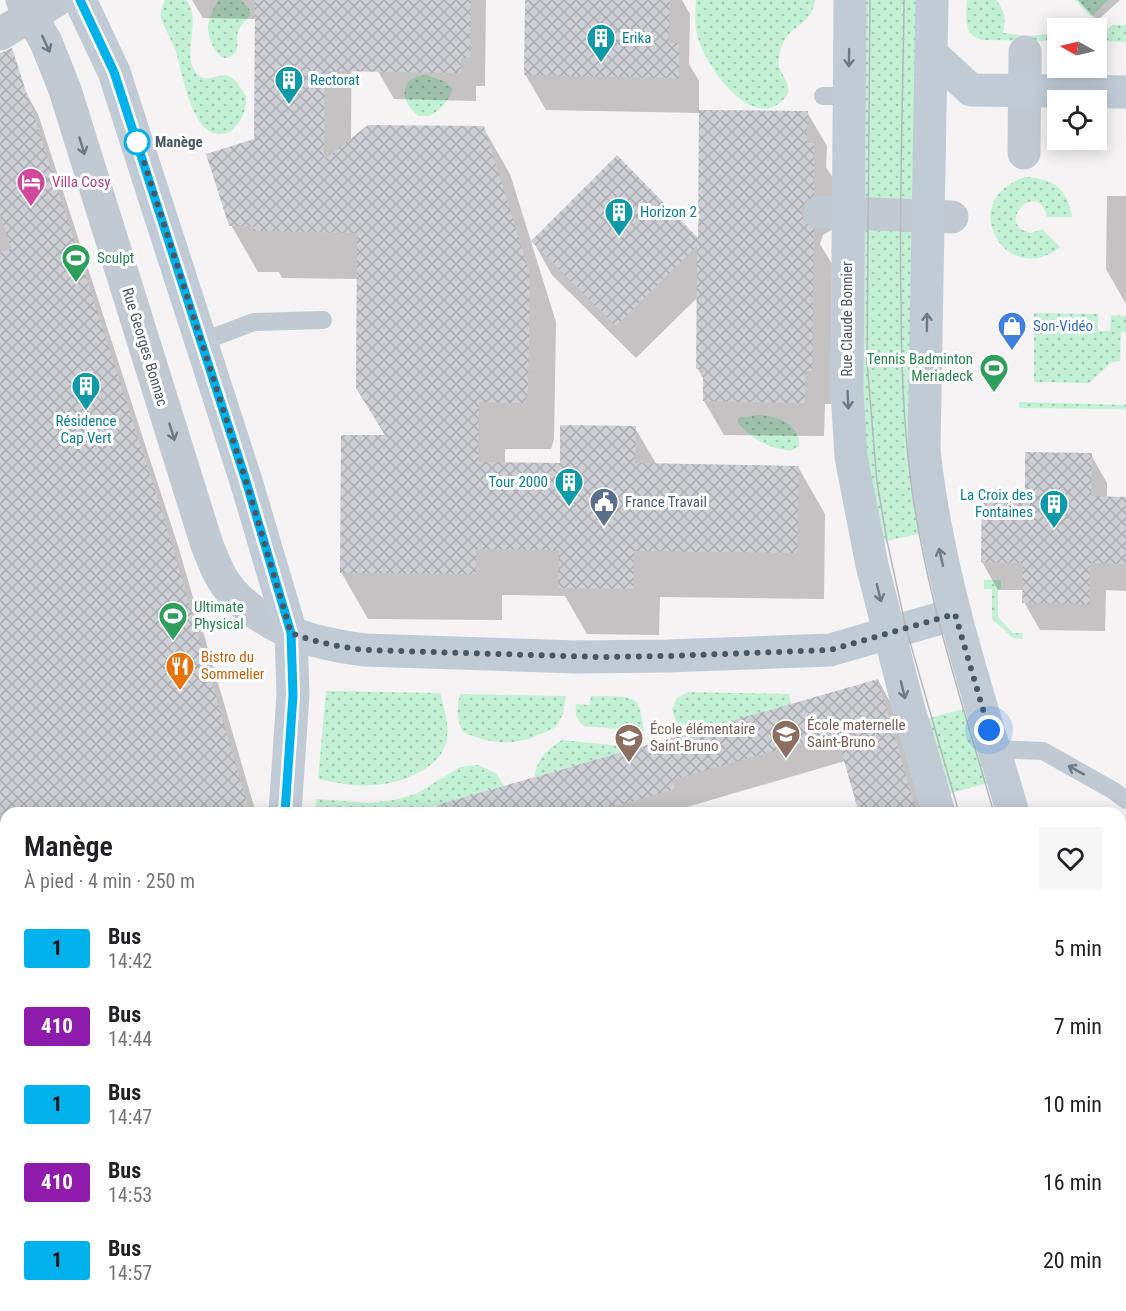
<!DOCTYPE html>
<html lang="fr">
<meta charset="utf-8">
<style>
:root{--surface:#fff;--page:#f6f6f6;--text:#202124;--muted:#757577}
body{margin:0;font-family:"Roboto Condensed",sans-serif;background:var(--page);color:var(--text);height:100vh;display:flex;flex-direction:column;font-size:22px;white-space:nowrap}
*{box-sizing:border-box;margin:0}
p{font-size:20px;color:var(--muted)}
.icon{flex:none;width:33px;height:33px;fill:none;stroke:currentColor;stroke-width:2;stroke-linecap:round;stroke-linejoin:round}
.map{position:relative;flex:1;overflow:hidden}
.panel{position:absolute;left:0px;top:807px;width:1126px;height:504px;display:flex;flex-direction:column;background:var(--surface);border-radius:18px 18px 0 0;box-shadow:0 3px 15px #0003}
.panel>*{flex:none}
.badge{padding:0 12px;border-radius:4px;font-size:21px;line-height:39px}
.needle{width:39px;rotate:278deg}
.controls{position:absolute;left:1047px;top:18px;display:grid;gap:12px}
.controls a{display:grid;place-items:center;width:60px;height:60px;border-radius:0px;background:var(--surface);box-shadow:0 3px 15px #0003;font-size:30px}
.you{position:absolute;width:30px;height:30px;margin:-15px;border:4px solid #fff;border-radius:50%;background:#1a73e8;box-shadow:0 0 0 9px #1a73e833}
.map>.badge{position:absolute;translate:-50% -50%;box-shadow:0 0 0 3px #fff}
.round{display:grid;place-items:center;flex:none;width:63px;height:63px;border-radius:0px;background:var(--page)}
.overview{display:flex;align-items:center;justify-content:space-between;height:102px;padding:0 24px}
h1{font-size:28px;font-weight:600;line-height:45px}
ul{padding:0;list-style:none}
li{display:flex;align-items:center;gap:18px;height:78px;padding:0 24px}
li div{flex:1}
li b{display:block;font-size:22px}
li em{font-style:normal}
li .badge{min-width:66px;font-weight:700;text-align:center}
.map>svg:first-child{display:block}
.grass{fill:url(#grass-dots)}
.pitch{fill:#c3f1d5}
.shadow{fill:#0003}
.building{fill:url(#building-cross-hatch)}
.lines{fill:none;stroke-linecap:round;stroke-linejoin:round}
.lane{stroke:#c1cad2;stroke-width:18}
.street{stroke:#c1cad2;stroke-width:33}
.secondary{stroke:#c1cbd6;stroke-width:33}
.tram{stroke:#b5b8bd;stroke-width:1.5}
.oneway{stroke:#6e7983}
.oneway2{stroke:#6e7984}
.line-casing{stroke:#fff;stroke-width:14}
.line{stroke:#00b1eb;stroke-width:9}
.walk{stroke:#4a5661;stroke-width:6;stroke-dasharray:0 10.8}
.stop-dot{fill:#fff;stroke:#00b1eb;stroke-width:3}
.labels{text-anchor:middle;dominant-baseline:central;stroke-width:6;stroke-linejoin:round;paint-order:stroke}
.culture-label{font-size:15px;fill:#0d838f;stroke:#fff;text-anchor:start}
.stop-label{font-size:15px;font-weight:bold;fill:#4a5661;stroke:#fff;text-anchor:start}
.hotel-label{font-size:15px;fill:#b23c85;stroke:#fff;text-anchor:start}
.leisure-label{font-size:15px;fill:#27864d;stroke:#fff;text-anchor:start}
.street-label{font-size:15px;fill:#4a5661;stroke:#fff}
.shop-label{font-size:15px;fill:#366cbe;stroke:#fff;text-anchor:start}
.service-label{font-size:15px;fill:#4e5e75;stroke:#fff;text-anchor:start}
.food-label{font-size:15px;fill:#c56008;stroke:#fff;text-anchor:start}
.education-label{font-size:15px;fill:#785e54;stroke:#fff;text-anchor:start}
</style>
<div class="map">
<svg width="1126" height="1311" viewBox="0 0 1126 1311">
<defs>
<pattern id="grass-dots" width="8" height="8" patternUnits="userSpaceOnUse" patternTransform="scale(1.5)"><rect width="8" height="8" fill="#c3f1d5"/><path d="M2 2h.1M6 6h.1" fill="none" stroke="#a0c6b0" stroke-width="1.8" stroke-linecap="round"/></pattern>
<pattern id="building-cross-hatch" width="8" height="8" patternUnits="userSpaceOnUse" patternTransform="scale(1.5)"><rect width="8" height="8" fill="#cdcfd5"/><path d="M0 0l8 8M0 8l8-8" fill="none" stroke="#a8abb0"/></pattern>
</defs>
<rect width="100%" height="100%" fill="#f5f3f3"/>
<!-- grass -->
<g class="grass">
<path d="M 165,0 L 186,0 C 203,21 181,51 196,73 C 206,86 219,70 231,77 C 237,81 242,90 246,96 C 246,107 244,117 236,126 C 232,131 227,134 220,134 C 191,134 183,74 176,52 C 172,40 165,30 161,18 C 160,11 162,6 165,0 Z"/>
<path d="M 218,0 L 241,0 L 250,10 L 250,16 C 245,21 241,25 238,31 C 236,38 240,48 234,54 C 218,69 208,38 208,27 C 209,17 214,8 218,0 Z"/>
<path d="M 696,0 L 815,0 C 812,25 792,24 783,43 C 780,50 778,58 779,66 C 782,77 795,88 784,99 C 753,133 707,67 699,41 C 694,27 695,15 696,0 Z"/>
<polygon points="862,0 918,0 926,532 878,543 868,484 860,363"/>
<path d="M 967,0 L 996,0 C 1005,10 1006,20 1003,33 L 1029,36 L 1057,33 L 1057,41 L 983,40 C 962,35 966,17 967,0 Z"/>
<polygon points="1075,0 1108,0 1091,17"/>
<polygon points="1112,25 1126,25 1126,42 1097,41 1097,37 1100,37"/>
<path d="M 426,75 L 444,81 L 452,88 C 452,97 439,112 429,116 C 428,116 420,116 418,116 C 400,101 398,77 426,75 Z"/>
<path d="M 1025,177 C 1053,178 1068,189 1072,217 L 1047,217 C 1039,177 992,225 1031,233 L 1042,229 L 1060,247 C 1006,290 954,200 1025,177 Z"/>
<polygon points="1034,313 1098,314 1098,331 1110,331 1111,315 1126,316 1126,332 1121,332 1120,361 1112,362 1089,383 1034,382"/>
<polygon points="1019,402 1126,405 1126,409 1019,408"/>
<path d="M 760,415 C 778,416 800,424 799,446 L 790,451 C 768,448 753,440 738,423 L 738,418 Z"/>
<polygon points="984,580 1001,580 1001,589 998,589 998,617 1013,633 1023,633 1022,639 1013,638 992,619 992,589 984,589"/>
<path d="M 326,691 L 440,693 C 445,711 453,735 442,752 C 439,759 432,764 426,768 C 393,790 355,788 318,779 Z"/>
<polygon points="688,692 789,694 791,704 681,736 672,709 677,698"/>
<path d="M 460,694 L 566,696 L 563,714 L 556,727 C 521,745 500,748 463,732 C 456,719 457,708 460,694 Z"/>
<path d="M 591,696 C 602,697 632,694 637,703 C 642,711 642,723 644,731 L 584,726 C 576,719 575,714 576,704 L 590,705 Z"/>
<polygon points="974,706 995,781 944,795 923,720"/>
<path d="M 562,740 L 638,748 L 534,777 C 538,757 545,752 562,740 Z"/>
<polygon points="478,765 496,773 504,786 410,813 315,813 316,799 368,803 394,800 416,794 460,767"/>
</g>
<!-- pitch -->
<polygon class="pitch" points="6,1021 6,1305 177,1305 179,1311 0,1311 0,1023"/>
<!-- shadow -->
<g class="shadow">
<polygon points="192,0 352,0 351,141 483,127 510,174 556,322 554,439 551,449 505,449 505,463 561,464 635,428 657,465 798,467 825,514 824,599 660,597 659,635 587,634 565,596 502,595 502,620 368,619 341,572 386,437 357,388 358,279 282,278 279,272 258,272 231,225 256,141 257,19 203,18"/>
<polygon points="379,0 486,0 485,86 476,86 476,101 394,99 378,71"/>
<polygon points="526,0 682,0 690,14 689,64 699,81 699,112 807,112 827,146 826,167 833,178 833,229 823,235 820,244 832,264 831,404 825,404 824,436 724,435 704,401 704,380 698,369 698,297 636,358 552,275 533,241 699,242 700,113 546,110 525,74"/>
<polygon points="1078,0 1120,0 1097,21"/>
<polygon points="0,60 22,86 38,114 178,546 256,813 6,813 6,920 0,925"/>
<polygon points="1107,196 1126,196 1126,304 1106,269"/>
<polygon points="1091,455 1107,483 1107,498 1126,498 1126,591 1106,590 1105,631 1040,630 1024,602 1024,590 998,590 982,562 984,497 1027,497"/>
<polygon points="878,680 893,707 924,813 860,813 845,761 687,807 689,813 415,813"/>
<polygon points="6,926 6,1030 0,1032 0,927"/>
<polygon points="179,1305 236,1305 238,1311 181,1311"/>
<polygon points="298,1305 394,1305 396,1311 300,1311"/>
</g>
<!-- building -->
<g class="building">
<polygon points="255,0 471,0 470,58 461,58 461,73 325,71 324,160 368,125 484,126 530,274 528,392 525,403 479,402 478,462 560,463 560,425 636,426 635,463 799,466 797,553 634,551 633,589 558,588 559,550 476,549 476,574 340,573 341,435 385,435 356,388 357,233 253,231 254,226 229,226 206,154 254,139"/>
<polygon points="525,0 670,0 669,43 679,43 679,78 524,75"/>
<polygon points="12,48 164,518 248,807 228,813 0,813 0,253 11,248 0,214 0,53"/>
<polygon points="699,110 808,111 807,143 814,143 814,195 805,202 801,212 804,221 814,229 812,371 806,371 805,403 703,401 703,370 696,369 697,246 616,326 531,241 617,155 698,238"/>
<polygon points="1025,452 1092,453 1091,496 1126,497 1126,564 1090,563 1090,604 1022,603 1023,563 981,562 982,495 1025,496"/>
<polygon points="878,679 917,813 859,813 836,733 672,780 675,789 592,813 438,813 437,805"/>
</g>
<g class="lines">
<!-- lane -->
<g class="lane">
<polyline points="823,96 849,96"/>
<polyline points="201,342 254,322 323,320"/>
<polyline points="995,749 1043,751 1114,791 1126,800"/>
</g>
<!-- street -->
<g class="street">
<path d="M 22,0 L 46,42 L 65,90 L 207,545 C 211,555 215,565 220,575 C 234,602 264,620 291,633"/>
<polyline points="0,34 57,0"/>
<polyline points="1024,153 1025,52"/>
<polyline points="820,212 952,217"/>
</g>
<!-- secondary -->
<g class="secondary">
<polyline points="80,0 114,72 246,481 291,633 293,695 285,813"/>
<polyline points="850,0 847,391 851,457 872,565 908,706 939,813"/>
<path d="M 932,0 L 924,450 C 937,574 978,694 1013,813"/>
<polyline points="932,54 971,90 1126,92"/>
<path d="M 291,633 C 315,642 339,647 365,650 L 577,657 L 668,656 L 830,650 L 955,614"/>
<polyline points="0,908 6,906"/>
<polyline points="1120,1142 1126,1150"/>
<polyline points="1120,1210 1126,1208"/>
<polyline points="1120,1264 1126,1261"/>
<polyline points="420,1305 422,1311"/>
<polyline points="940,1311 975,1305"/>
</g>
<!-- tram -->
<g class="tram">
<polyline points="870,0 867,362 877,482 887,541 906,628 959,813"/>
<path d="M 904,0 C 903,100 899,199 901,299 C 901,358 903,416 910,475 C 924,590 962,702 994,813"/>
<polyline points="1120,1194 1126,1199"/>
<polyline points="1120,1241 1126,1243"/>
</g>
</g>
<!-- one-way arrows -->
<defs><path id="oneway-shaft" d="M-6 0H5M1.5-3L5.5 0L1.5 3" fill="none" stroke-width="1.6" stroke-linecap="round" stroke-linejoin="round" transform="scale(1.5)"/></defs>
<g class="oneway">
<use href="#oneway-shaft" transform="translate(46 44) rotate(65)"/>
<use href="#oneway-shaft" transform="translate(82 146) rotate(73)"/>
<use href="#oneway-shaft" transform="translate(172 432) rotate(73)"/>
<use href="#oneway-shaft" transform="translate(1076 770) rotate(-151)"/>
</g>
<g class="oneway2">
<use href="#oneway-shaft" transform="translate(849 58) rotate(91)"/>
<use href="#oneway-shaft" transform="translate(927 322) rotate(-89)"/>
<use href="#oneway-shaft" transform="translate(848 400) rotate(87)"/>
<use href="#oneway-shaft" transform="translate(941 557) rotate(-103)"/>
<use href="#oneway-shaft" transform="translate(879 593) rotate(76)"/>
<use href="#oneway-shaft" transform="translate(903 690) rotate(76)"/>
</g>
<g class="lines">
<!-- line casing -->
<g class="line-casing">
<polyline id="line" points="80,0 114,72 246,481 291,633 293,695 285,813"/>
</g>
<!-- line -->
<use href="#line" class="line"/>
<!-- walk -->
<path class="walk" d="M 137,142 L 136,137 L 246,481 L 291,633 C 315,642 339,647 365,650 L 599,657 L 668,656 L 830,650 L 955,614 L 989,730"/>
</g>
<!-- icons -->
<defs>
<g id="building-pin" transform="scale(1.5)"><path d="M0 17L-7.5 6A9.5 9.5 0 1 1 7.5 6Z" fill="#0f9aa8" stroke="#fff"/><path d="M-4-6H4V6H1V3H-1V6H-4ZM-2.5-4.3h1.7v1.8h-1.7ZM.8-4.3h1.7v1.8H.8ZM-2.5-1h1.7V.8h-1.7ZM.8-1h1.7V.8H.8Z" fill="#fff"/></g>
<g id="hotel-pin" transform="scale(1.5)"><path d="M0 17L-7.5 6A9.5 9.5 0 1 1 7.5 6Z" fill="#d1479c" stroke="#fff"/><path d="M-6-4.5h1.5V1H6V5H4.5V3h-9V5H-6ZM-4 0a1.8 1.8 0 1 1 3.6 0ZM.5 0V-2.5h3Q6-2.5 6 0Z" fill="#fff"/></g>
<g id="stadium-pin" transform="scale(1.5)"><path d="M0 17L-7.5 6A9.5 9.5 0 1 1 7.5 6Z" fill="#2e9e5b" stroke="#fff"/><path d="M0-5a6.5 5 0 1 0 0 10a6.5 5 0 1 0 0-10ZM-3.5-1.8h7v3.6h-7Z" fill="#fff"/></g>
<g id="shop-pin" transform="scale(1.5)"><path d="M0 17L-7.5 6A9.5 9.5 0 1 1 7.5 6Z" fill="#3f7fe0" stroke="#fff"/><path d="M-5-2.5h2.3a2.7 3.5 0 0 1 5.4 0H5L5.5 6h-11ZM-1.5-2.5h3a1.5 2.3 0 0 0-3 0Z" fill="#fff"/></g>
<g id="civic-pin" transform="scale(1.5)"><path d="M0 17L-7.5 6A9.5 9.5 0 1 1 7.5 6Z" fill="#5c6f8a" stroke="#fff"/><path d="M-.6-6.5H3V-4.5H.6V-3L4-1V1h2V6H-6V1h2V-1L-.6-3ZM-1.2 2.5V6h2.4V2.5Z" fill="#fff"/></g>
<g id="restaurant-pin" transform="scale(1.5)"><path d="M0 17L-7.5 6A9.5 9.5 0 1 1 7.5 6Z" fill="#e8710a" stroke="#fff"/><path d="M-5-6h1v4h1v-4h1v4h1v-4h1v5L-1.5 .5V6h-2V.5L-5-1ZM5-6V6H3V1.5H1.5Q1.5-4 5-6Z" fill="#fff"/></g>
<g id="school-pin" transform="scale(1.5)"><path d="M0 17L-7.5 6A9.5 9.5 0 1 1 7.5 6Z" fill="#8d6e63" stroke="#fff"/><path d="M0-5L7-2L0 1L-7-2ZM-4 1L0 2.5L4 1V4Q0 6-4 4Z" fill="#fff"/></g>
</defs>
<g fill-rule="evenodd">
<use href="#building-pin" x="601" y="38"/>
<use href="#building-pin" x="289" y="80"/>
<use href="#hotel-pin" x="31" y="182"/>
<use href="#building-pin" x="619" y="212"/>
<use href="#stadium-pin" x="76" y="258"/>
<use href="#shop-pin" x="1012" y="326"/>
<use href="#stadium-pin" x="994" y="368"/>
<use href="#building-pin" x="86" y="386"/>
<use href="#building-pin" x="569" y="482"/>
<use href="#civic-pin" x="604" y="502"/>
<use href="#building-pin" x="1054" y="504"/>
<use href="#stadium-pin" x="173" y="616"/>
<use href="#restaurant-pin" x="180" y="666"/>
<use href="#school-pin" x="786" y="734"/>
<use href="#school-pin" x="629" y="738"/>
</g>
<!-- markers -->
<circle class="stop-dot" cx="137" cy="142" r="12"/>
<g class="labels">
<!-- culture labels -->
<g class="culture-label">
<text x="622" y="38">Erika</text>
<text x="310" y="80">Rectorat</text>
<text x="640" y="212">Horizon 2</text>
<text x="86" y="421" text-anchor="middle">Résidence<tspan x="86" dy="17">Cap Vert</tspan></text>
<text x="548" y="482" text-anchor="end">Tour 2000</text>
<text x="1033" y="495" text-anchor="end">La Croix des<tspan x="1033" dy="17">Fontaines</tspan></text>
</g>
<!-- stop labels -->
<g class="stop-label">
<text x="155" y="142">Manège</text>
</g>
<!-- hotel labels -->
<g class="hotel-label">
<text x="52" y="182">Villa Cosy</text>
</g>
<!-- leisure labels -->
<g class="leisure-label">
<text x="97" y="258">Sculpt</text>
<text x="973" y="359" text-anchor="end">Tennis Badminton<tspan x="973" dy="17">Meriadeck</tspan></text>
<text x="194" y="607">Ultimate<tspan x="194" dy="17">Physical</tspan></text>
</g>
<!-- street labels -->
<g class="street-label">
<text transform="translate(847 319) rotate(-90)">Rue Claude Bonnier</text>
<text transform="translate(145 347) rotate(73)">Rue Georges Bonnac</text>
</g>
<!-- shop labels -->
<g class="shop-label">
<text x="1033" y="326">Son-Vidéo</text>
</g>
<!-- service labels -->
<g class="service-label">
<text x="625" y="502">France Travail</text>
</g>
<!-- food labels -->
<g class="food-label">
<text x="201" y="657">Bistro du<tspan x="201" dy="17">Sommelier</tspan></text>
</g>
<!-- education labels -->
<g class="education-label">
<text x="807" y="725">École maternelle<tspan x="807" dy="17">Saint-Bruno</tspan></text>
<text x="650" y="729">École élémentaire<tspan x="650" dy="17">Saint-Bruno</tspan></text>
</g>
</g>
</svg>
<div class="controls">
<a><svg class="needle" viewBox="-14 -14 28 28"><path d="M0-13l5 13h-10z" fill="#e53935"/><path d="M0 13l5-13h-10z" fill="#757577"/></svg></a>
<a><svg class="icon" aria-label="locate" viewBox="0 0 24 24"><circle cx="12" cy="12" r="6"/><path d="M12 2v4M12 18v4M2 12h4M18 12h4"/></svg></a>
</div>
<div class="you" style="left:989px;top:730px"></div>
<section class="panel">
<div class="overview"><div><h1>Manège</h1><p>À pied · 4 min · 250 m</p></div><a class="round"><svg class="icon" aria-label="heart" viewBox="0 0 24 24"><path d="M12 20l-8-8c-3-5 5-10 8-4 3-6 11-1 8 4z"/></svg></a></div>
<ul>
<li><span class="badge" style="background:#00b1eb;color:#111">1</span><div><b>Bus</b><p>14:42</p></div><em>5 min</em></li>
<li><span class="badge" style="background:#8f1bac;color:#fff">410</span><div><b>Bus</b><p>14:44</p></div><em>7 min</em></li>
<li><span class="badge" style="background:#00b1eb;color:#111">1</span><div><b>Bus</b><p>14:47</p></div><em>10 min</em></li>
<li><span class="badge" style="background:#8f1bac;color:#fff">410</span><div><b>Bus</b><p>14:53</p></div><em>16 min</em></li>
<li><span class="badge" style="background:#00b1eb;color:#111">1</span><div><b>Bus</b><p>14:57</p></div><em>20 min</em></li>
</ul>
</section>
</div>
